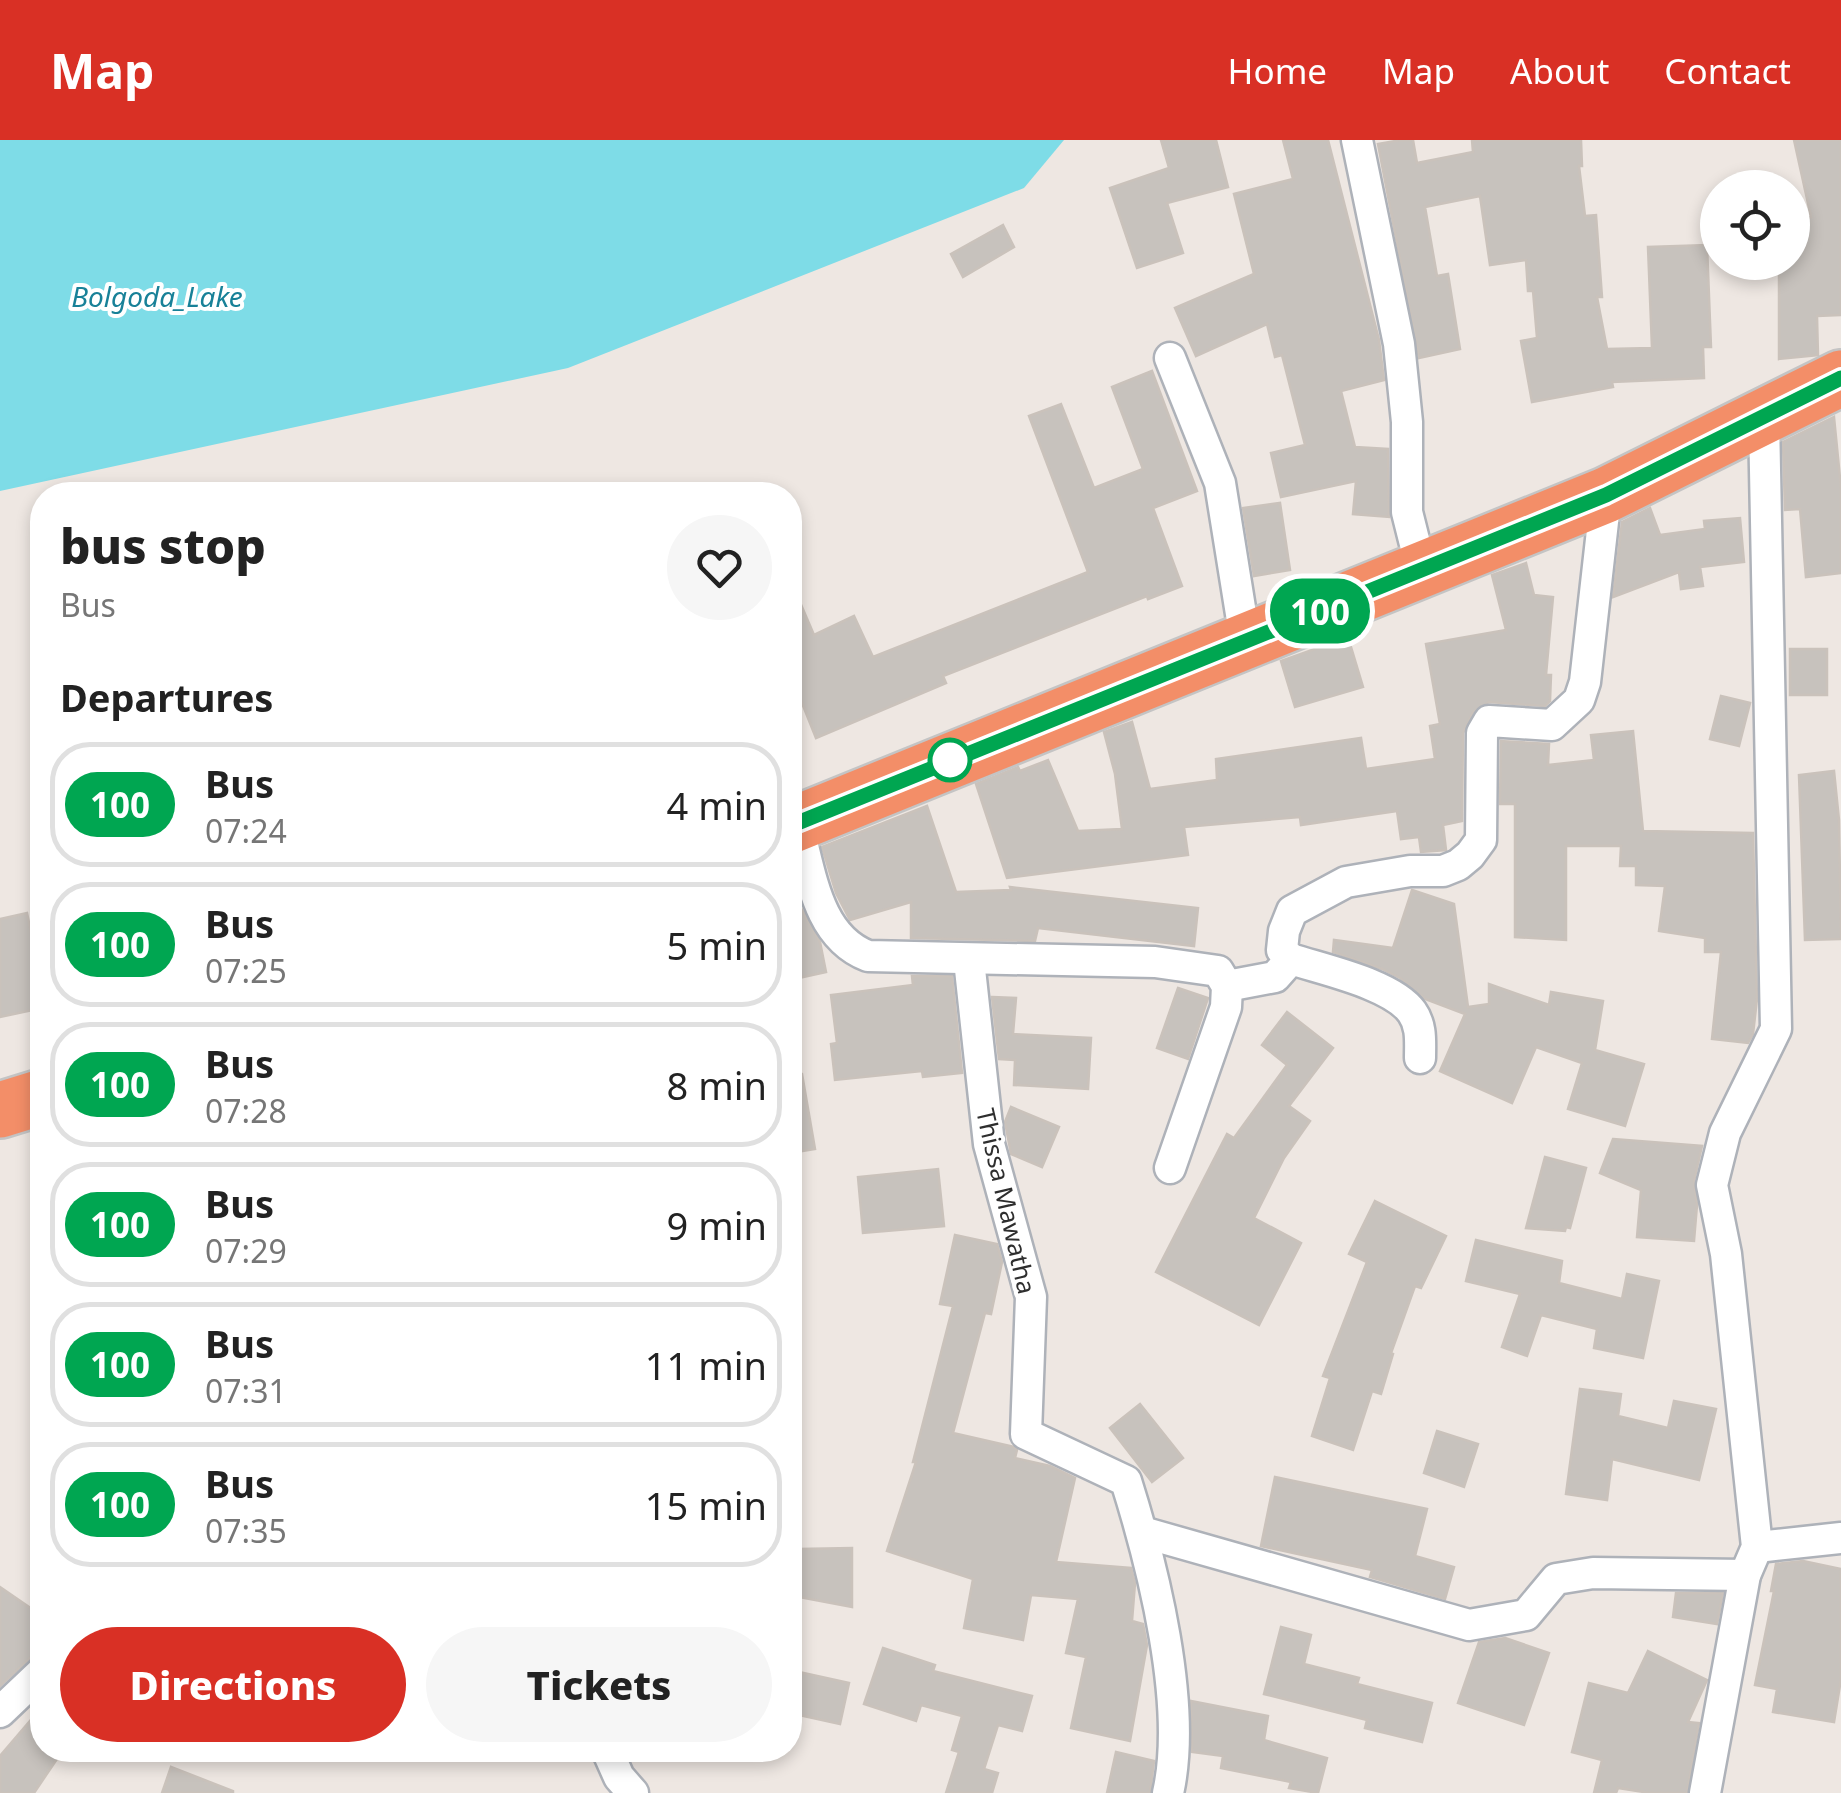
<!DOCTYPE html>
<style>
:root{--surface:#fff;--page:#f6f6f6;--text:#222;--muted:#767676;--line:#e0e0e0;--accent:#d93025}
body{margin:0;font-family:"Noto Sans",sans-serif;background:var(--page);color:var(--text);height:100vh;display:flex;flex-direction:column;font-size:38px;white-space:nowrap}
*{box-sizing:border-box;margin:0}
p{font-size:32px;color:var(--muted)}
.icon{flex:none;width:55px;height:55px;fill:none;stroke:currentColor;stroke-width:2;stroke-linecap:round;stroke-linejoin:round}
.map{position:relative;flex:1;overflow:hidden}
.sheet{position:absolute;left:30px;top:342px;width:772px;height:1280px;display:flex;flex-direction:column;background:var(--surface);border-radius:40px;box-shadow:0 5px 15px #0003}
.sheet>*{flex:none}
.badge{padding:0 20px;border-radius:32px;font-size:35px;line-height:65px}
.fabs{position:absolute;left:1700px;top:30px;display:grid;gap:20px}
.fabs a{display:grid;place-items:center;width:110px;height:110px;border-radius:50%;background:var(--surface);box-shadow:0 5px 15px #0003;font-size:50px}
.map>.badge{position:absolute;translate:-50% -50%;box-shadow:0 0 0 5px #fff}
h2{padding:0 30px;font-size:38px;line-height:90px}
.round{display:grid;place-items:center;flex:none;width:105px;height:105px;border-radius:52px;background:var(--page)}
.summary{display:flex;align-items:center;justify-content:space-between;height:170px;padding:0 30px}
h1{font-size:48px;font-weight:800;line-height:75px}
.primary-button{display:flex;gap:20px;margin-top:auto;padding:20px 30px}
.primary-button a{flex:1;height:115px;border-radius:60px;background:var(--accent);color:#fff;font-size:40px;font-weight:800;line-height:115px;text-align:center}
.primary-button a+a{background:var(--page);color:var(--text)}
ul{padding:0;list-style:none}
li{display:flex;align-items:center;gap:30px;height:125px;margin:0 20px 15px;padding:0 10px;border:5px solid var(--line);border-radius:40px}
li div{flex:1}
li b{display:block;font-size:38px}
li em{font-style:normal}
li .badge{min-width:110px;font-weight:700;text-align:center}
header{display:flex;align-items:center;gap:60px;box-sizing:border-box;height:140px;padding:0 50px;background:var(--accent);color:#fff}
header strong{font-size:48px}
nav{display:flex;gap:55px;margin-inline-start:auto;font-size:35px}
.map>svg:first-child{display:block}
.water{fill:#7edce7}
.building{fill:#c7c2bd;stroke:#cac2bb;stroke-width:2.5}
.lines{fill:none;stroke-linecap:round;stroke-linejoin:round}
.street-casing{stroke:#aeb2b9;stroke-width:35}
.highway-casing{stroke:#c4c4c4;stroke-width:60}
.street{stroke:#fff;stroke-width:30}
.highway{stroke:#f38e68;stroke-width:55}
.line-casing{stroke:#fff;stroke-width:22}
.line{stroke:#00a651;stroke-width:15}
.stop-dot{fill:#fff;stroke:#00a651;stroke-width:5}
.labels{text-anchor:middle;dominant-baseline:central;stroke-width:8;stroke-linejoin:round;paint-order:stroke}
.street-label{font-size:25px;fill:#2e2e2e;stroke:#fff}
.water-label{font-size:28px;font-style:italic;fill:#188198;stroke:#fff}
</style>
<header>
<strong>Map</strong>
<nav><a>Home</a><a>Map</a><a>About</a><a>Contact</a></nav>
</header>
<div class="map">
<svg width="1841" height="1653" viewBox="0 0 1841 1653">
<rect width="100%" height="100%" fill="#eee7e2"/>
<!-- water -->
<polygon class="water" points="0,0 1064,0 1024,48 568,228 0,351"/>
<!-- building -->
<g class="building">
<polygon points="1161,0 1216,0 1228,47 1167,63 1183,113 1137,128 1110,48 1169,28"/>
<polygon points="1283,0 1328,0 1379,200 1384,240 1341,251 1355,307 1388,309 1389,377 1353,374 1356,341 1281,357 1271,313 1305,305 1282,215 1275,217 1267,184 1196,216 1175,168 1254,134 1234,54 1293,39"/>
<polygon points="1401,0 1413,0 1417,23 1473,12 1472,0 1581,0 1582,26 1579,26 1585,76 1596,75 1602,157 1597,157 1607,209 1652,208 1648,107 1707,105 1711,207 1703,207 1704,238 1612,242 1613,247 1532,262 1521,201 1537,198 1533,151 1528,151 1526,120 1490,125 1480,56 1425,67 1437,136 1448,134 1460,209 1419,218 1378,4"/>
<polygon points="1794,0 1841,0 1841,175 1817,176 1818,215 1779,219 1779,122 1792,122 1792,78 1811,77"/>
<polygon points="1003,85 1014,107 963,137 951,114"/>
<polygon points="1152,231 1197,351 1153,368 1182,446 1148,459 1147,456 943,536 946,543 816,598 790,533 790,439 814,495 854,476 873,517 1088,432 1029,276 1061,264 1094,348 1143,329 1112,247"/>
<polygon points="1834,277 1841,348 1841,433 1806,437 1800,369 1785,370 1783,302"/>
<polygon points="1280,363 1290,430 1254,436 1243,368"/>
<polygon points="1650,368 1660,395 1705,389 1704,381 1740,378 1744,422 1700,427 1703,446 1681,449 1679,432 1613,457 1622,382"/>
<polygon points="1526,423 1534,455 1553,457 1546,535 1551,535 1550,561 1545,566 1489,562 1473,572 1463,593 1462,681 1443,685 1446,710 1421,712 1419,697 1401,699 1397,671 1301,685 1300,677 1184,687 1188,715 1007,738 976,644 1018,627 1020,631 1048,620 1078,691 1122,689 1115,634 1104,592 1132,582 1150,649 1217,640 1216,619 1361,598 1366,629 1435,619 1430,586 1440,584 1426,504 1506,490 1492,435"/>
<polygon points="1348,497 1363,547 1295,567 1281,521"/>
<rect x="1790" y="509" width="37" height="46"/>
<polygon points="1721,556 1750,563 1739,606 1710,599"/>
<polygon points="1633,591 1643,691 1753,693 1757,859 1753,894 1748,903 1712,899 1721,812 1705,812 1705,798 1659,791 1665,746 1636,745 1636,726 1620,726 1621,706 1566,706 1566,800 1515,797 1515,664 1500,664 1501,601 1549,604 1548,625 1594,620 1591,595"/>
<polygon points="1834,631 1839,680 1841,799 1805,800 1799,635"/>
<polygon points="927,666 956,752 1011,750 1010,747 1198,768 1194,806 1038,788 1035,801 911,798 911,762 850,780 836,753 822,707"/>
<polygon points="790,731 801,768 820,802 826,832 790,840"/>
<polygon points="1412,750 1454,764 1468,867 1489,864 1489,844 1549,865 1551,852 1603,861 1595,910 1644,924 1625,986 1568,969 1582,923 1536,907 1512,963 1440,931 1465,874 1425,859 1400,838 1382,829 1333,812 1334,800 1393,808"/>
<polygon points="27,773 42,845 42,868 0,877 0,779"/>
<polygon points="912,836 952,836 962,933 923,937 922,931 835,940 831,904 837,903 831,855 913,845"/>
<polygon points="1178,848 1208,858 1188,919 1157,908"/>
<polygon points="992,857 1016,858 1013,894 1091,898 1088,949 1014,945 1015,920 999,919"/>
<polygon points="1287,872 1333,908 1289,966 1310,981 1284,1018 1254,1078 1301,1103 1259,1185 1156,1132 1227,994 1234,998 1287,925 1262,905"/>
<polygon points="802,934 815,1009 790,1013 790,935"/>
<polygon points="1011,967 1059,987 1042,1027 1011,1014 1005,982"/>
<polygon points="1613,999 1702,1006 1694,1041 1697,1065 1694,1101 1637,1097 1641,1050 1600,1033"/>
<polygon points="1545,1017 1586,1028 1570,1088 1566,1087 1565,1091 1526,1088"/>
<polygon points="938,1029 944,1086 863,1093 858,1037"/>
<polygon points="1375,1061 1446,1096 1421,1148 1415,1146 1391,1213 1393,1214 1381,1254 1372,1251 1353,1310 1312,1296 1330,1238 1323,1236 1367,1122 1349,1114"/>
<polygon points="955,1095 997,1104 1002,1122 991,1174 985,1173 953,1293 1014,1307 1017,1310 1015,1318 1050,1326 1075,1338 1056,1422 1131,1428 1135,1443 1132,1481 1143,1484 1147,1505 1130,1601 1071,1588 1086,1517 1066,1513 1078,1459 1031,1455 1023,1500 964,1488 973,1439 887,1411 916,1322 913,1322 953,1166 940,1164"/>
<polygon points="1476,1100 1562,1121 1559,1143 1622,1159 1627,1134 1659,1141 1643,1218 1594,1208 1597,1189 1541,1175 1527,1216 1502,1207 1520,1154 1466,1141"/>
<polygon points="1580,1249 1621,1254 1618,1276 1668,1288 1674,1261 1716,1269 1699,1340 1612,1319 1607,1360 1566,1354"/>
<polygon points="1140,1264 1183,1318 1152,1342 1110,1288"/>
<polygon points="1437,1291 1478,1304 1464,1347 1424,1333"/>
<polygon points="1275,1337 1427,1369 1415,1416 1454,1427 1445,1459 1370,1437 1372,1430 1261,1406"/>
<polygon points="852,1408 852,1467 799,1457 799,1409"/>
<polygon points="1803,1421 1841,1429 1841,1539 1834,1582 1773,1572 1777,1549 1755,1545 1774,1451 1771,1451 1776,1424"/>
<polygon points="0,1447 42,1476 42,1507 0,1546"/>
<polygon points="1676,1453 1723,1453 1717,1484 1673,1477"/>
<polygon points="1281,1487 1311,1495 1304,1524 1359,1538 1357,1544 1432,1563 1422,1602 1365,1588 1367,1580 1264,1554"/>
<polygon points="1505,1498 1549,1513 1524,1585 1458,1563 1479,1502"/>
<polygon points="883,1508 935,1525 933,1531 1032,1556 1022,1591 998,1585 984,1629 998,1633 992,1653 946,1653 959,1612 952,1610 962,1576 921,1565 916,1581 864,1564"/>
<polygon points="1648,1511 1707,1540 1688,1582 1699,1583 1687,1653 1650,1653 1618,1648 1616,1653 1594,1653 1602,1620 1572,1612 1589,1543 1628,1553"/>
<polygon points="790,1530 849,1543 840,1584 790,1573"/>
<polygon points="1191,1561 1268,1576 1264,1600 1327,1618 1318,1653 1289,1648 1291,1642 1221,1628 1223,1616 1192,1612"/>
<polygon points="42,1567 42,1610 63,1610 34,1653 0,1653 0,1616"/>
<polygon points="1116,1612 1154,1621 1150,1653 1107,1653"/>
<polygon points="171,1627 233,1651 233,1653 162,1653"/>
</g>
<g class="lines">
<!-- street casing -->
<g class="street-casing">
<g id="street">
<polyline points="1357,0 1399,204 1407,282 1407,372 1422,432"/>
<polyline points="1170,218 1220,343 1245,499"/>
<path d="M 797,683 C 811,731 816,796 868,816 L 1155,822 L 1218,831 L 1227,846 L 1226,867 L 1170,1028"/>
<path d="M 969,820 L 989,1004 L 1031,1157 L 1026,1294 L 1126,1341 C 1153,1427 1188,1565 1168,1653"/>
<polyline points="1227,846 1275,837 1291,819"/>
<path d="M 1420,918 C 1420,902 1422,886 1412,872 C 1392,844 1324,830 1291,819 L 1282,810 L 1284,791 L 1292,771 L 1346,742 L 1410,731 L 1443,731 L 1458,725 L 1470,715 L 1481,700 L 1482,593 L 1489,581 L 1552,585 L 1579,560 L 1585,542 L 1606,355"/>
<polyline points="1142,1392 1469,1485 1526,1475 1556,1439 1593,1433 1745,1435"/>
<polyline points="1757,1407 1841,1398"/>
<polyline points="0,1572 42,1532"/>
<polyline points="607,1610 619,1637 633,1653"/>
<polyline points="1705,1653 1745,1435 1757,1407 1726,1114 1712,1045 1725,993 1776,889 1764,279"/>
</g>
</g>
<!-- highway casing -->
<g class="highway-casing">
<g id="highway">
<polyline points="790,686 1606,355 1841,238"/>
<polyline points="0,970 42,957"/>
</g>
</g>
<!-- street -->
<use href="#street" class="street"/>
<!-- highway -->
<use href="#highway" class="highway"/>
</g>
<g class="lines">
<!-- line casing -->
<g class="line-casing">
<polyline id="line" points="790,686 1606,355 1841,238"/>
</g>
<!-- line -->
<use href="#line" class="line"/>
</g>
<!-- markers -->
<circle class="stop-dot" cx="950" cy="620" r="20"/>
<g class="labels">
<!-- street labels -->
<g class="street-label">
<text transform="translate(1007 1061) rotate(77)">Thissa Mawatha</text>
</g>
<!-- water labels -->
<g class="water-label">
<text x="157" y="156">Bolgoda_Lake</text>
</g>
</g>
</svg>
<div class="fabs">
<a><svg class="icon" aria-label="locate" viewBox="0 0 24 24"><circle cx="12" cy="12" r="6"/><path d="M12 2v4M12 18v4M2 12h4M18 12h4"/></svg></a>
</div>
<b class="badge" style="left:1320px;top:471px;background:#00a651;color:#fff">100</b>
<section class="sheet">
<div class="summary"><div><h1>bus stop</h1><p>Bus</p></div><a class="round"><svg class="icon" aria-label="heart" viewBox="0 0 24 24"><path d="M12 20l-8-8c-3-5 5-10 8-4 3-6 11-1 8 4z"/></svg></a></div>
<h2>Departures</h2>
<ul>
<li><span class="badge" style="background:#00a651;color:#fff">100</span><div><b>Bus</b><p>07:24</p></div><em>4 min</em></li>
<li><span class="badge" style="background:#00a651;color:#fff">100</span><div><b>Bus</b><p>07:25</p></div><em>5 min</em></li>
<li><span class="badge" style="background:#00a651;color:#fff">100</span><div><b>Bus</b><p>07:28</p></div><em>8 min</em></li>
<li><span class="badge" style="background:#00a651;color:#fff">100</span><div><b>Bus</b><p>07:29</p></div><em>9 min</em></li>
<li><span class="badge" style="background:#00a651;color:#fff">100</span><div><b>Bus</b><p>07:31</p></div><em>11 min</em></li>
<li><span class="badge" style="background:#00a651;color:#fff">100</span><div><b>Bus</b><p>07:35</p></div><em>15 min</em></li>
</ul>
<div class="primary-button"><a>Directions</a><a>Tickets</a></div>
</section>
</div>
